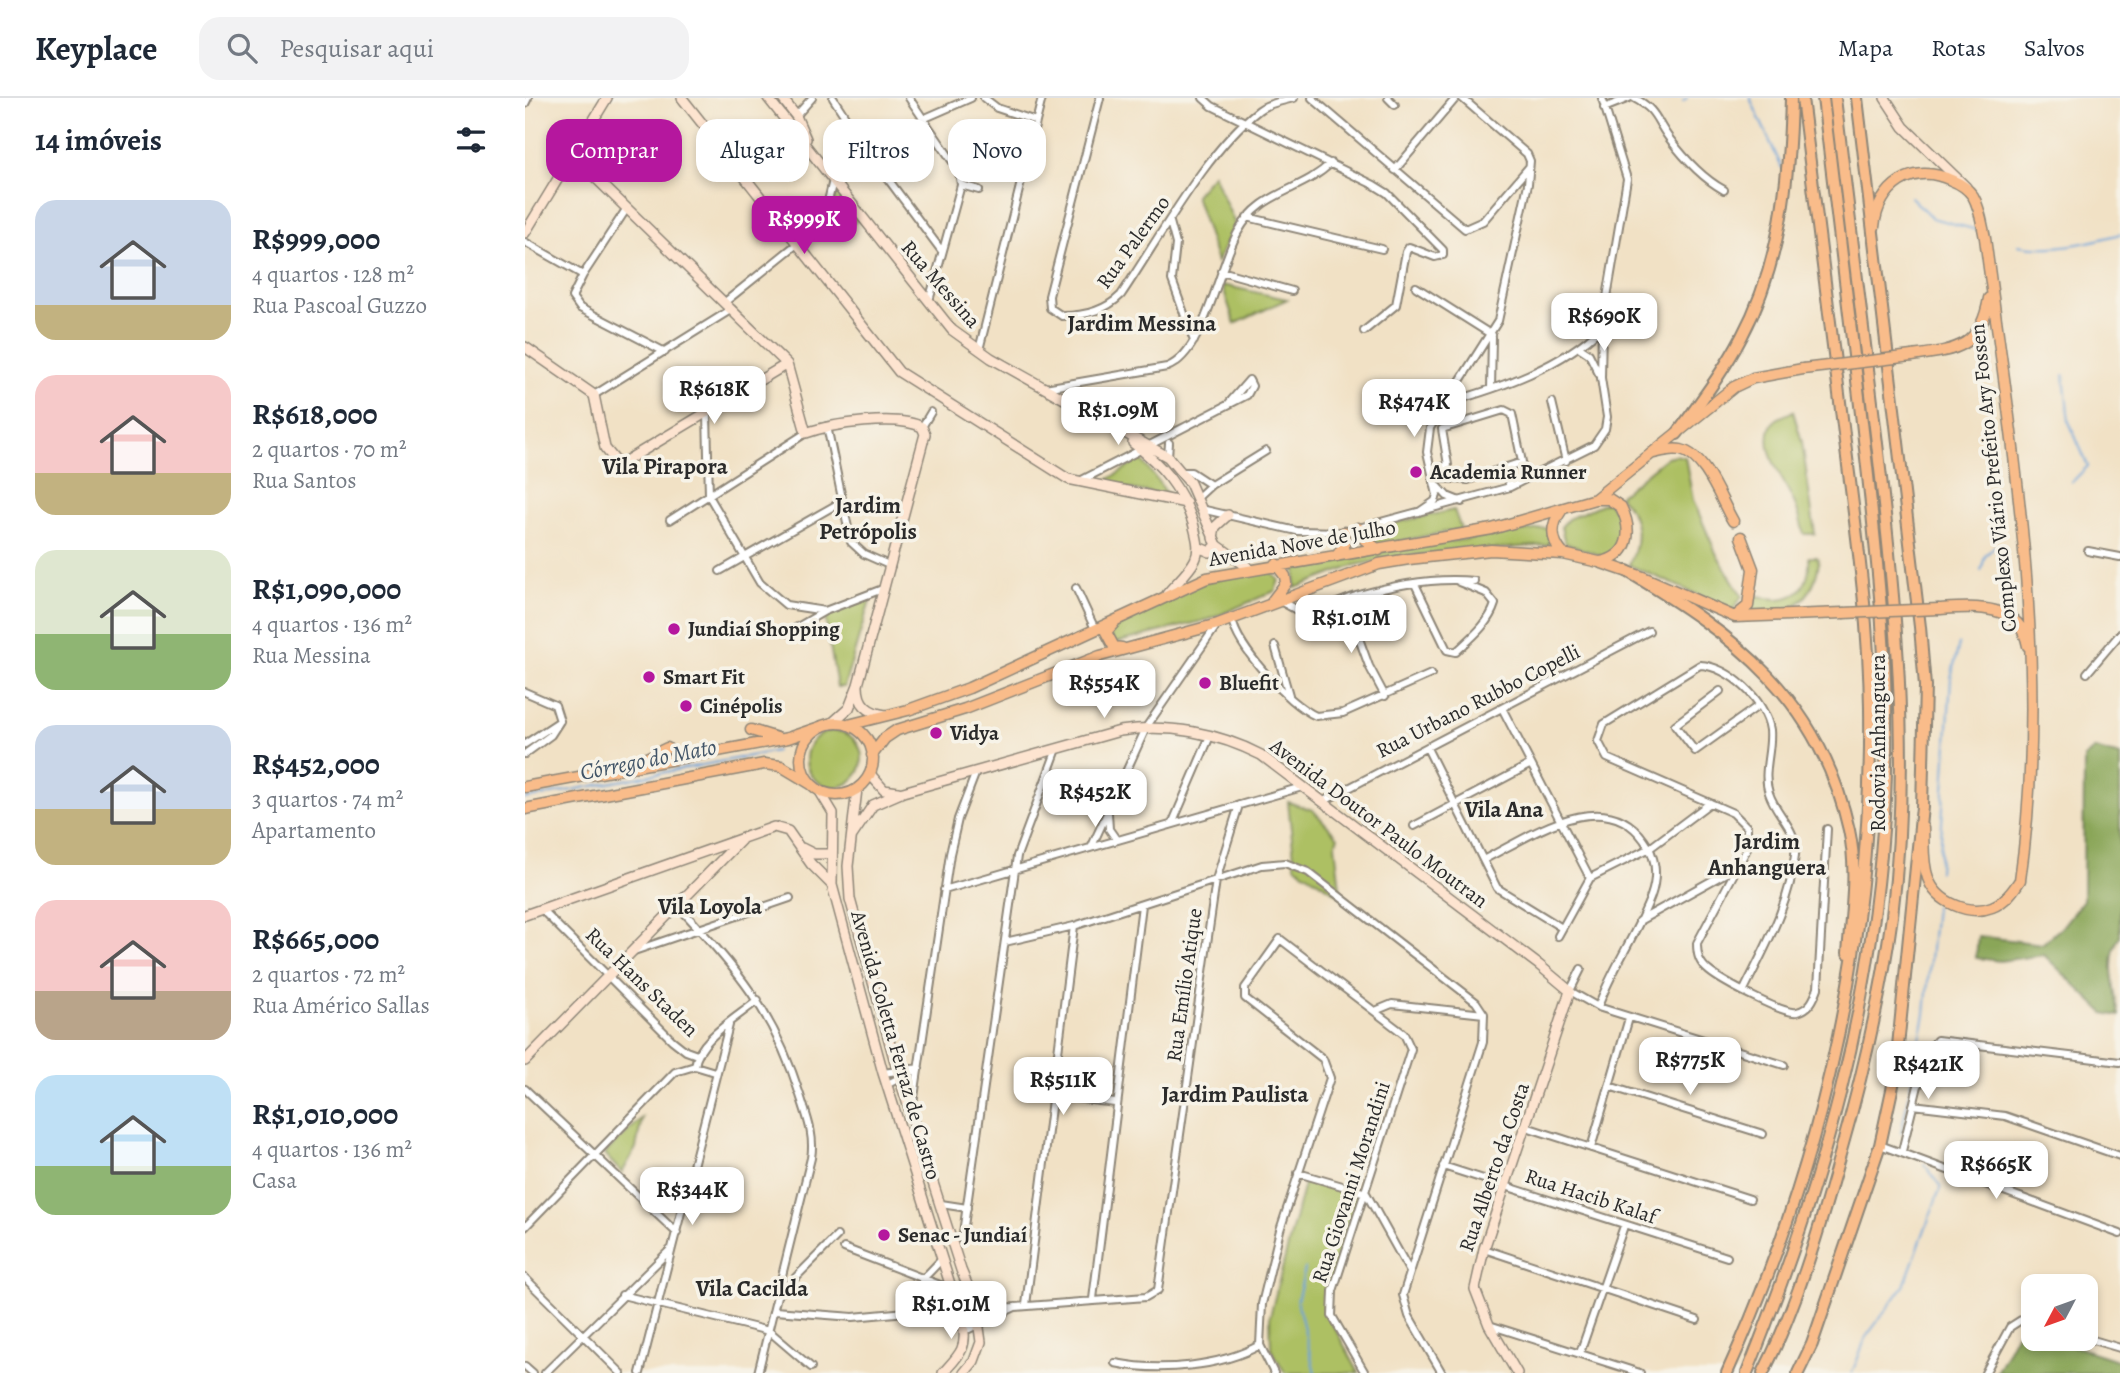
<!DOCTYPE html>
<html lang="pt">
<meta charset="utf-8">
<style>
:root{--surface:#fff;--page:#f2f2f3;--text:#1f2937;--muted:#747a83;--line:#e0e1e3;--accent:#b5179e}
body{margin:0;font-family:Alegreya,serif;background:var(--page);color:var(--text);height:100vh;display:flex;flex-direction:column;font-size:26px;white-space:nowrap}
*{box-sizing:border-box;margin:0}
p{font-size:23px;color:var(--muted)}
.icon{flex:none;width:38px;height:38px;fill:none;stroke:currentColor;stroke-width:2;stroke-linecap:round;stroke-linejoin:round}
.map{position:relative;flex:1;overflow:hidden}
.details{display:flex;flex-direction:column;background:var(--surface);width:525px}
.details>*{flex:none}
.top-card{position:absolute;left:21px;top:21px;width:665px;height:63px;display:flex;gap:14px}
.needle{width:46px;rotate:229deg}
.buttons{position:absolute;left:1496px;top:1176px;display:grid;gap:14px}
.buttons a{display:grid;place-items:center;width:77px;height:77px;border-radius:14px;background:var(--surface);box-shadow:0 4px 10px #0003;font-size:35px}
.price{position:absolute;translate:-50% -60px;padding:0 16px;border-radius:14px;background:#fff;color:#222;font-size:23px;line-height:46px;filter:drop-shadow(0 2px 4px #0008)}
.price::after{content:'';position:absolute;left:50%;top:42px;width:21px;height:16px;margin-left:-10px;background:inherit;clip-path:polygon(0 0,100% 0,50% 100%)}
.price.current{background:var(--accent);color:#fff}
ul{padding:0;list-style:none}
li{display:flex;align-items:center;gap:21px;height:175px;padding:0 35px}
li span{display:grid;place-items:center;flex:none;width:196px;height:140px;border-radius:21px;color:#555}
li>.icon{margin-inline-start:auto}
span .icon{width:84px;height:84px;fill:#fffc;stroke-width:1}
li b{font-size:30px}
h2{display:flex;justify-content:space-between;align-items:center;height:84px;padding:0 35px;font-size:30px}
.pill{padding:0 24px;border-radius:21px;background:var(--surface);box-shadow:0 4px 10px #0003;font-size:24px;line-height:63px}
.pill.current{background:var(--accent);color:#fff}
header{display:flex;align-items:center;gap:42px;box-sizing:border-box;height:98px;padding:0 35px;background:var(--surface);border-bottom:2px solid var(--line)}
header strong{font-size:33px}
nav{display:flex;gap:38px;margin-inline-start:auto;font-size:24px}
.search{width:490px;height:63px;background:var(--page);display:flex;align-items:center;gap:18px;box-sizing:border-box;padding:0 24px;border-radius:21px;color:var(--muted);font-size:26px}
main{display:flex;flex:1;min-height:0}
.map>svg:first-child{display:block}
.green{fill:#adc063;stroke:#6c7647;stroke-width:2}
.forest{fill:#8aa659;stroke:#5a6842;stroke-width:2}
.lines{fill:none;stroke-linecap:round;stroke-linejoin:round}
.stream{stroke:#69a1d7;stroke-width:2}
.street-casing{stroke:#8e8678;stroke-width:10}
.secondary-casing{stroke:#8e8678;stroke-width:12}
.primary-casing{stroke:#8e8678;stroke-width:13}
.highway-casing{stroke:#8e8678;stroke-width:14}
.street{stroke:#fff;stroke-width:6}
.secondary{stroke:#fde4d0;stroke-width:9}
.primary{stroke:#f9bc8a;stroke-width:10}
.highway{stroke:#f9bc8a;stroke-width:10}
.primary-bridge-casing{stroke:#8e8678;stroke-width:13;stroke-linecap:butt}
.primary-bridge{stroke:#f9bc8a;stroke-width:10}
.poi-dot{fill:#b5179e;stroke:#f7f3e8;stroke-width:2.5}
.labels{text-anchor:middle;stroke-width:7;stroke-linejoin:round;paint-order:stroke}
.street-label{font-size:21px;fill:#2b2b2b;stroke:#f7f3e8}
.poi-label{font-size:21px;font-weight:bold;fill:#2b2b2b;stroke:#f7f3e8;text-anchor:start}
.neighbourhood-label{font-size:23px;font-weight:bold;fill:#2b2b2b;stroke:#f7f3e8}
.water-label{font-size:23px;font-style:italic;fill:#415467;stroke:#f7f3e8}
</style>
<header>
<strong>Keyplace</strong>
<div class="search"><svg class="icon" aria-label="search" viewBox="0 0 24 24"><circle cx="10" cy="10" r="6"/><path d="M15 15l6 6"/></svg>Pesquisar aqui</div>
<nav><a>Mapa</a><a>Rotas</a><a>Salvos</a></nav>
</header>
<main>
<section class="details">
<h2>14 imóveis<svg class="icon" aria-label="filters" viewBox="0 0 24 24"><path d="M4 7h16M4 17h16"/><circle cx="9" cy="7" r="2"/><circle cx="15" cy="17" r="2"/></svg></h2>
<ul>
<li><span style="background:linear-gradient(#c9d6e8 75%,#c2b280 0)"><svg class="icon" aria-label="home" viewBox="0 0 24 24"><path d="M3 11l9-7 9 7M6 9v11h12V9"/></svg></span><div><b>R$999,000</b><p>4 quartos · 128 m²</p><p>Rua Pascoal Guzzo</p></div></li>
<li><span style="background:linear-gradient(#f6c9c9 70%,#c2b280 0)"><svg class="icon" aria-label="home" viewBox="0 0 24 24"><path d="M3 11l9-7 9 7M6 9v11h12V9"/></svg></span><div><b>R$618,000</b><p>2 quartos · 70 m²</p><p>Rua Santos</p></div></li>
<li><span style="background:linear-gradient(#dfe7d0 60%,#8fb573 0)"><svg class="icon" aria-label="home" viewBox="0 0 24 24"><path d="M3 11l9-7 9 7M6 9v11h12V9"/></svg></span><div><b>R$1,090,000</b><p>4 quartos · 136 m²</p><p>Rua Messina</p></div></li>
<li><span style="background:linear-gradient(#c9d6e8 60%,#c2b280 0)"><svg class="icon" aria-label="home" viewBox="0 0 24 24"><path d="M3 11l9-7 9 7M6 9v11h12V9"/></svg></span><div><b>R$452,000</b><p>3 quartos · 74 m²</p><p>Apartamento</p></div></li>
<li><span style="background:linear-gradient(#f6c9c9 65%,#b9a48a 0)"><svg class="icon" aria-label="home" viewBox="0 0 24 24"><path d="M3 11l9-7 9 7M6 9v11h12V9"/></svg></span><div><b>R$665,000</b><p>2 quartos · 72 m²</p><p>Rua Américo Sallas</p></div></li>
<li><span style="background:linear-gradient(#bfe0f5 65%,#8fb573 0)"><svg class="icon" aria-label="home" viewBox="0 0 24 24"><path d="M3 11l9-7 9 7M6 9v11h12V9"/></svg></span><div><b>R$1,010,000</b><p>4 quartos · 136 m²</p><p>Casa</p></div></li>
</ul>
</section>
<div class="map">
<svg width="1595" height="1275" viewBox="0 0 1595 1275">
<rect width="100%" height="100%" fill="#f7f3e8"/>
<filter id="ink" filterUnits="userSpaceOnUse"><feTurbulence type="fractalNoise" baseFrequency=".0143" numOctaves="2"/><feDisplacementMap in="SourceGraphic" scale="14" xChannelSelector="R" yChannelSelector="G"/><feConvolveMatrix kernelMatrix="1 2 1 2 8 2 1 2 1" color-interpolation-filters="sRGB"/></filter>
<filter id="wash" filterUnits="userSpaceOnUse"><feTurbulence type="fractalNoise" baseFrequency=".00686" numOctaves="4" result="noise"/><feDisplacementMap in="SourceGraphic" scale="28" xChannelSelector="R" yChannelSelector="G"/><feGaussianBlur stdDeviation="1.57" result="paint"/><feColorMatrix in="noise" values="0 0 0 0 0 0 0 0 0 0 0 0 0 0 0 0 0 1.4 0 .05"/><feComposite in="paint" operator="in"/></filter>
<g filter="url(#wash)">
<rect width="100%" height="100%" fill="#f1e1c5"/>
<!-- green -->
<path class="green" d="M688,76L710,126L692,164L670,97Z
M312,92L335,120L321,132L306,115Z
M697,187L762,201L710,226Z
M1268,313L1277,344L1290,436H1279C1276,426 1274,414 1269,404C1260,383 1235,353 1246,328C1250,319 1261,318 1268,313Z
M1150,357L1160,359L1168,402L1191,455L1217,498L1208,512L1104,467C1116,442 1115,418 1094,398L1142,359Z
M616,361L644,398L583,387L584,381Z
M1081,404C1099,416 1099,429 1097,449L1083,460L1040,445L1036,429L1043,421Z
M929,412L936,431L855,447L841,436L842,431Z
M1024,430V447L875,458L831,467L770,490L771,471L877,450Z
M1284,459H1292L1294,464C1288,507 1264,516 1226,516L1231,497C1264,508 1286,495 1284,459Z
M746,474L754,482L750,493L685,521L590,545L583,533L648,500L656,490L718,475Z
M338,501L345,502L319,589H312L300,518Z
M281 661a28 28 0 1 1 56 0a28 28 0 1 1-56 0Z
M763,704L788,712L813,739L810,747L816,798L770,768Z
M117,1020L111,1050L97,1075L79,1056Z
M780,1082L832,1098L803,1188L799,1210L834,1275H760L746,1250L745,1218Z"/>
<!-- forest -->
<path class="forest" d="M1570,651L1595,658V838C1580,860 1590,894 1594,918L1579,915L1519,857L1475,863L1451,860L1453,838L1517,846L1536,830L1558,802L1559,660Z
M1494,1230L1508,1235V1241H1527L1595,1263V1275H1471Z"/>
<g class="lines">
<!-- stream -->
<path class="stream" d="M1225,0L1257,70
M1158,3L1162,0
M1386,99L1407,120L1452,132
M1493,147C1525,154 1564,145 1595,136
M1539,277L1544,324L1563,368L1547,384
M1456,473L1460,458L1470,448
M0,701L251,653
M1414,773L1426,580L1434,546
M1376,1035L1400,916L1410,808
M780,1171L772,1203L790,1275
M1327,1275L1341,1239L1379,1188L1416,1088L1399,1066"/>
</g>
</g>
<g filter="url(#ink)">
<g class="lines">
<defs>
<path id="street" d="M308,0L345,57L416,152
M384,0L434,73L436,87L454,92
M459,0L472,10L511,23
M575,0L524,198L525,210L537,218C559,218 580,213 596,197C634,141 681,53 734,12C743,5 758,3 769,0
M678,0L687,8L849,87L862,95L918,152V157L910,159L884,149L881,154L871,207L839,233
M787,0L940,131L958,123L1004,69
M863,0L870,7
M1109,0C1132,12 1130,21 1144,40C1159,60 1177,80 1199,92
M0,6L3,0
M1079,10L1104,0
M271,18L287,0
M870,72L931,0
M102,110L58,177L47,199L55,210L140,254
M722,119L857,151
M645,124L651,146L647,182L669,243
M0,144L58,177
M696,173L767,193
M891,189L967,237
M404,203L436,87
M200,204L298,125L308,82L398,21L446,0
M1055,250L1064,256L1074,276
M454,252L517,0
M520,290L642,269C680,255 693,169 713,134C736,92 775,95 806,65
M966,291L967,239
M69,297L207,211
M1027,304L1041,363
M921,305C975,290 1038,268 1077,229
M182,315L184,398L235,485L261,507L300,513
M302,328L326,444L339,456L366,468
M397,329L406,314
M643,359L644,345
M979,371L985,389
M907,372L923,367L917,331L979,312L987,316L997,364L943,382L910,380
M656,374H666L686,387
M555,383L722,297L727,288L724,282L704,305
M912,387L922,398L937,404
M672,400L686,387L741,353
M676,411L772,433L819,434L985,389L1069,347L1080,331L1082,319L1076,280L1077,229L1102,81L1077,0
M894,414L910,403L912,397L902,354L905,330L973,223L1003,86L1005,63L1002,56L937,0
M145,422L281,335
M1563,453L1595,459
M195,473L316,404
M890,486L922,552L931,554C946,540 964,526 970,506L961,495L934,484
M551,490L570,531
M782,493L779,505L790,511
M820,502L844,568L860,598
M757,504L779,516C797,512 813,504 831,498C868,487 911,479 949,483
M707,521C712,550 764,606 791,618L818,615L906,576
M262,535L300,513L360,490
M750,548L764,597
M1562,575L1595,536
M1195,593L1150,627L1170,653L1233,608
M0,594L30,607L35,623
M978,612L1065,780
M0,646L35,623
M902,650L972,790L1037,830
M0,656L26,637L35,623
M797,704L1124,533
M583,715L584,731L591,741
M648,724L685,638
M889,728L1006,666
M567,748L622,628L692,527
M960,761C1004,739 1079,685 1119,742C1131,758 1133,778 1126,798C1112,836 1087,870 1073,909
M1065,780L1125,750L1185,705
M419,792L777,689
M154,809C212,871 249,914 275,997C282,1019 290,1038 286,1060L233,1275
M16,811L147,942L161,953L172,957
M1114,823L1208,771
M1033,838L1065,780
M480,844L549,828L737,767L760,765L783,774L951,904L959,916L958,944L878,1197L884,1218L917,1275
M109,853L265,800
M1056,871L1045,893L1073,909L1259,967
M1219,892C1240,849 1265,806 1270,757C1273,730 1252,719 1244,695C1237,675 1247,653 1245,632C1241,603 1204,568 1175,567L1079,626L1073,643L1082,660L1208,715L1222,729V751L1172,845C1172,857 1174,865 1184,873C1196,883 1259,917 1272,914C1285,911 1289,901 1293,890L1302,731
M850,913L867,906L959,916
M170,968C173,941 213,919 233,902
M170,968L190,974
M358,975L394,970
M361,987L394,970
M1084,988L1238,1036
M0,991L152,1135
M527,997L590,1005
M1388,1007L1480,1018L1595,1058
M387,1013L425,756L433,721L451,674
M1001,1029L1225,1101
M1355,1047L1595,1136
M1066,1050L1104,920
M1377,1053L1401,955L1412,942L1595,964
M918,1068L1202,1159
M773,1075L841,1095L885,1174
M416,1106L442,1110
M0,1129L150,974L170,968
M437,1142L492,758L532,651
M319,1150L428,1192
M959,1151L1172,1222
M0,1180L96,1275
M397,1182L417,1161
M254,1196L312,1138
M97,1197L244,1233L286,1269
M568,1201L617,807
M501,1207L549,828
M250,1213L328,1219L413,1211L490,1209L621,1199L633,1192L691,782L714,707
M439,1227L444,1231L490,1209
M964,1227L1115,1275
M1561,1240L1595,1250
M1055,1255L1099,1128
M590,1265C635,1274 695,1269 735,1247
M0,1268L8,1275
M20,1275L147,1150
M115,1275L204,927
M749,1275L735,1247L737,1206L755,1132L805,980L798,961L720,900V890L755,841L879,936L886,951L808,1193L807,1218L840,1275
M1460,1275L1485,1229L1496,1222L1508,1225"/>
<path id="secondary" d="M157,0L374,274L543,381L661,405
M243,0L427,232L466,260L643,359L665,385L692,447L724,470
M257,0L271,18L281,41
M1360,0L1379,29L1441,89
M46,56L262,266L281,335C306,326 373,316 397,329L400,336L333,587L324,610L306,626
M0,135L82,0
M0,249L69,297L80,350L94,367L262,266
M608,345C638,368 656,389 668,425C671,437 676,450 670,462C664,474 651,485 642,496
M688,440L690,429L703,417
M673,449L685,454L692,447
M333,588C333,607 344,615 361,617
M345,676L359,692L373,694
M332,691L323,768L325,801L375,982L436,1172L451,1208L456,1244L449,1263L439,1275
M294,692L308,715L307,787L358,975L438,1227C443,1251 433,1258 418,1275
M327,738L348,707L378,694L595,633C643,625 693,635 736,657L1014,867L1045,893L959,1151L950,1191L964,1227L992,1275
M277,750L289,756H307
M0,817L249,729L263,733L286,766L307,787
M0,963L216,742"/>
<path id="primary" d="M1349,129C1353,88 1388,64 1426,82C1434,85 1443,91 1448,98C1455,110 1457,126 1460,140C1488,353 1526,567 1495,782C1488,793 1480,804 1467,809C1444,818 1411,804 1403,780C1397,764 1399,746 1398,730
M1387,258C1431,252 1456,250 1464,200
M1129,355C1137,353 1147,350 1156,352C1181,358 1196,403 1208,423
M1070,401H1084L1096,409C1108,433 1105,459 1075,464
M1036,413C1025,428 1026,442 1038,456
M833,430L840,442L854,452
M812,458L819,447V434
M748,502L761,485L760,478L751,466
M1414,511C1447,509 1495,504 1503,548
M1211,518L1223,508L1228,471L1216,439
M589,525L581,534L589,549L597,550
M276 661a36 36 0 1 1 72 0a36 36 0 1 1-72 0Z
M323,627L383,612L444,590L682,480L967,431L1070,401L1209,289L1228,280L1278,271
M226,632L252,640
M347,657L360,640L372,632L440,611L575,558L693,526L854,466L884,461L966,452L1038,456L1074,464L1118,479L1210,519L1318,515
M111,665L142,650
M0,689L263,640L298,628
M0,711L239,666L256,668L286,686"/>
<path id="highway" d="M1152,336C1175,304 1199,273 1217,238C1256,165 1264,81 1266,0
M1102,473C1211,538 1295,601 1324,732C1333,772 1326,815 1323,855
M1202,1275C1298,1063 1348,843 1345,610C1344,521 1331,432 1320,344C1306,229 1291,115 1277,0
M1222,1275C1298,1086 1349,906 1360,701C1366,575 1351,448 1337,324C1324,216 1311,108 1298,0
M1238,1275C1272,1208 1294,1132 1314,1060C1337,980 1356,901 1367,818C1387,658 1370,496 1351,337C1337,225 1324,112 1310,0
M1273,1275L1287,1246L1355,1047L1370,978L1397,709L1400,588L1395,529L1332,0"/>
</defs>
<!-- street casing -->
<use href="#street" class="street-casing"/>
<!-- secondary casing -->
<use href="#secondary" class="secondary-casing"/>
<!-- primary casing -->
<use href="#primary" class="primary-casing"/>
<!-- highway casing -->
<use href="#highway" class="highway-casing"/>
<!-- street -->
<use href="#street" class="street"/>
<!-- secondary -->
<use href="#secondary" class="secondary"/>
<!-- primary -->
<use href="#primary" class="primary"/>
<!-- highway -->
<use href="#highway" class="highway"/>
<defs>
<path id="primary-bridge" d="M1278,271L1387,258
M1318,515L1414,511"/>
</defs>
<!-- primary-bridge casing -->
<use href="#primary-bridge" class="primary-bridge-casing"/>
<!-- primary-bridge -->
<use href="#primary-bridge" class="primary-bridge"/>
</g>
</g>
<!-- markers -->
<g class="poi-dot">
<circle cx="891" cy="374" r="7"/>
<circle cx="149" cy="531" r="7"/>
<circle cx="124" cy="579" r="7"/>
<circle cx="680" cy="585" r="7"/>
<circle cx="161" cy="608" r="7"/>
<circle cx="411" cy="635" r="7"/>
<circle cx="359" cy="1137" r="7"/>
</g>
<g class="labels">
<!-- street labels -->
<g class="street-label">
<text transform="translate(608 144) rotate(-54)" y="7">Rua Palermo</text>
<text transform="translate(416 186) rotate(49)" y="7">Rua Messina</text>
<text transform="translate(1468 380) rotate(-96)" y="7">Complexo Viário Prefeito Ary Fossen</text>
<text transform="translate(777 445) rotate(-10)" y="7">Avenida Nove de Julho</text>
<text transform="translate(953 603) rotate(-27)" y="7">Rua Urbano Rubbo Copelli</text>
<text transform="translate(1353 645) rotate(-90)" y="7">Rodovia Anhanguera</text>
<text transform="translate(854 725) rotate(37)" y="7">Avenida Doutor Paulo Moutran</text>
<text transform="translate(117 884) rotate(44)" y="7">Rua Hans Staden</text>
<text transform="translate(659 887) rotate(-82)" y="7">Rua Emílio Atique</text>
<text transform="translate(371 947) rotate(74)" y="7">Avenida Coletta Ferraz de Castro</text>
<text transform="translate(969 1069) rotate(-71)" y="7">Rua Alberto da Costa</text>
<text transform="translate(826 1084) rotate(-72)" y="7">Rua Giovanni Morandini</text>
<text transform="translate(1066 1098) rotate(18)" y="7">Rua Hacib Kalaf</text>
</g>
<!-- poi labels -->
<g class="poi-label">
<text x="905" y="381">Academia Runner</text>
<text x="163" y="538">Jundiaí Shopping</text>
<text x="138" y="586">Smart Fit</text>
<text x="694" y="592">Bluefit</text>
<text x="175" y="615">Cinépolis</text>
<text x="425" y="642">Vidya</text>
<text x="373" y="1144">Senac - Jundiaí</text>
</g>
<!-- neighbourhood labels -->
<g class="neighbourhood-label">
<text x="617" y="233">Jardim Messina</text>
<text x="140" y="376">Vila Pirapora</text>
<text x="343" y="415">Jardim<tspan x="343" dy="26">Petrópolis</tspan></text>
<text x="979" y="719">Vila Ana</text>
<text x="1242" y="751">Jardim<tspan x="1242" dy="26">Anhanguera</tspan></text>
<text x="185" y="816">Vila Loyola</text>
<text x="710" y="1004">Jardim Paulista</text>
<text x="227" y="1198">Vila Cacilda</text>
</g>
<!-- water labels -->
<g class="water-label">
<text transform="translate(123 661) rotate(-11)" y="8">Córrego do Mato</text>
</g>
</g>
</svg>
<div class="buttons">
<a><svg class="needle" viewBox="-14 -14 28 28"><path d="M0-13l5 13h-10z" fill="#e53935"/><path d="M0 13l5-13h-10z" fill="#747a83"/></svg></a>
</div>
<b class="price current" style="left:279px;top:158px">R$999K</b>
<b class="price" style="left:1079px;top:255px">R$690K</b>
<b class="price" style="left:189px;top:328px">R$618K</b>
<b class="price" style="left:889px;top:341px">R$474K</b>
<b class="price" style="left:593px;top:349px">R$1.09M</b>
<b class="price" style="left:826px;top:557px">R$1.01M</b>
<b class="price" style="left:579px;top:622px">R$554K</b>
<b class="price" style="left:570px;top:731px">R$452K</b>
<b class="price" style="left:1165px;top:999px">R$775K</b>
<b class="price" style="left:1403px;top:1003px">R$421K</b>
<b class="price" style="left:538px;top:1019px">R$511K</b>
<b class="price" style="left:1471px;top:1103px">R$665K</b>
<b class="price" style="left:167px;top:1129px">R$344K</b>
<b class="price" style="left:426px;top:1243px">R$1.01M</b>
<div class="top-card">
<a class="pill current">Comprar</a>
<a class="pill">Alugar</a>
<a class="pill">Filtros</a>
<a class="pill">Novo</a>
</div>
</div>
</main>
